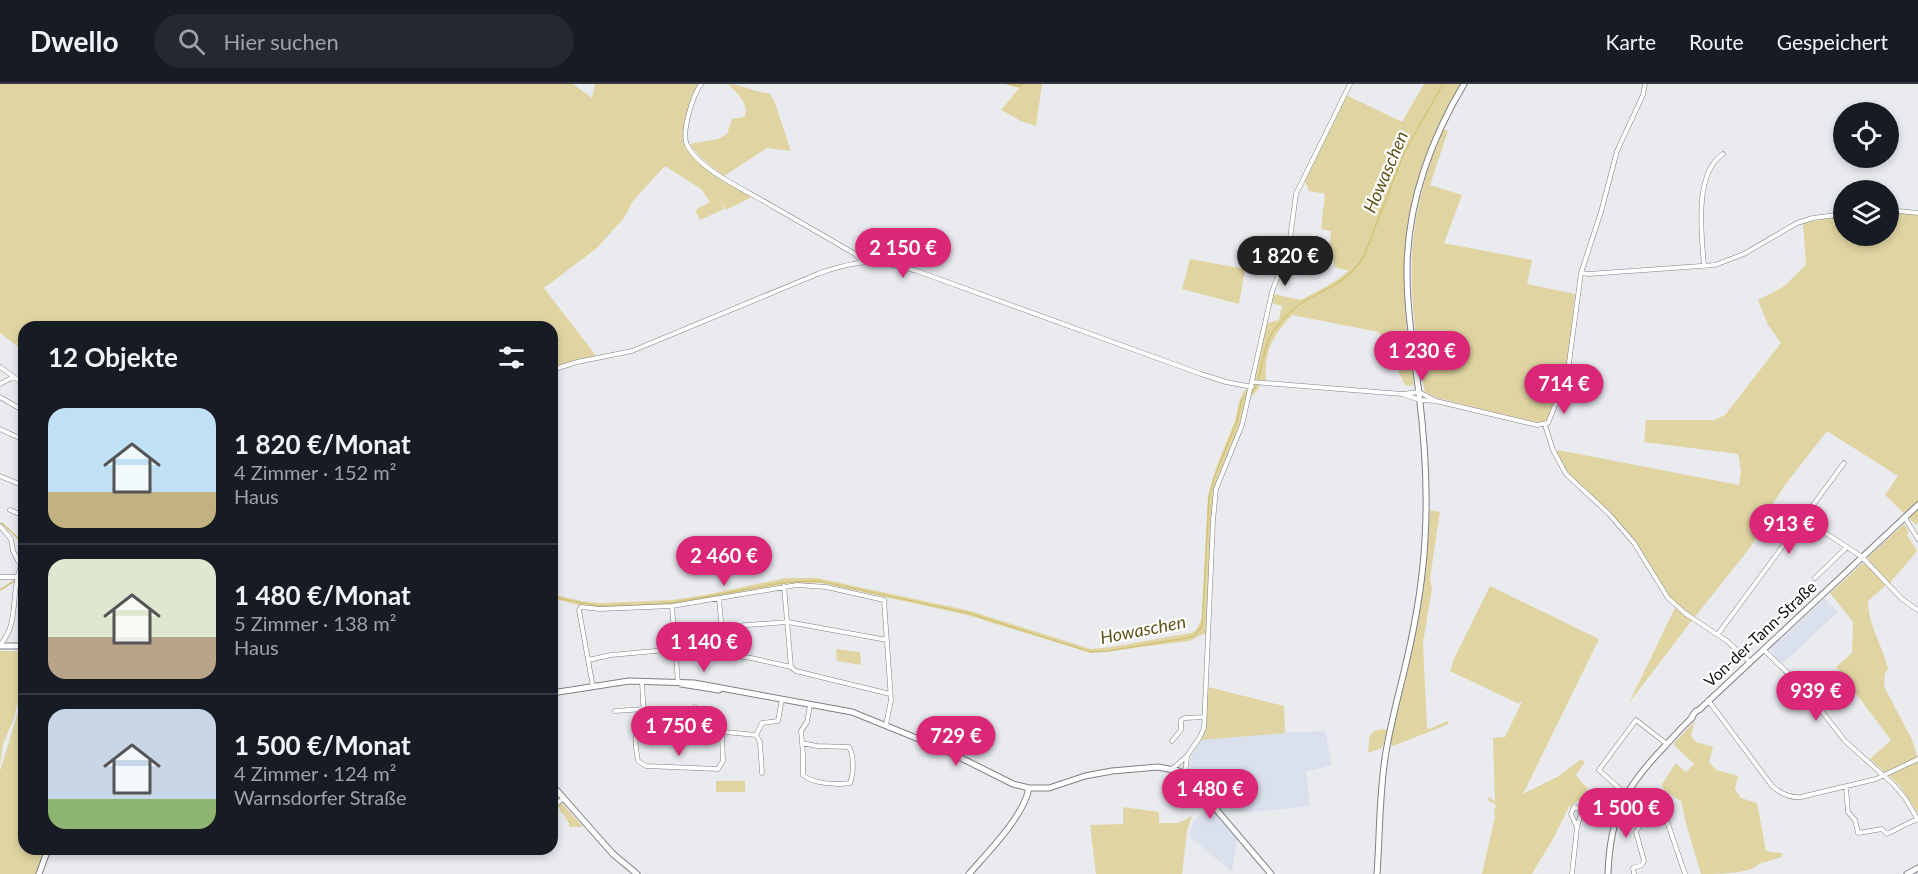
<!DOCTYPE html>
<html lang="de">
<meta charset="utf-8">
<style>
:root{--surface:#171b24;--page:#242831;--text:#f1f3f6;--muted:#9ea1a6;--line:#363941;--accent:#db2777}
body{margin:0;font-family:Lato,sans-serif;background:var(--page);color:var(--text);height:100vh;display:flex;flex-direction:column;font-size:22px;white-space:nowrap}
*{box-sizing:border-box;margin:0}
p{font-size:20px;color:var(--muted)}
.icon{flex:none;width:33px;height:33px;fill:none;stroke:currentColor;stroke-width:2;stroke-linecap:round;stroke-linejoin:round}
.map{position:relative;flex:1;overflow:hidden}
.drawer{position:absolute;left:18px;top:237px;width:540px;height:534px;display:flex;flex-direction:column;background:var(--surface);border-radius:18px;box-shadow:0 3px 9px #0003}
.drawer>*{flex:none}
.controls{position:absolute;left:1833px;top:18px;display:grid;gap:12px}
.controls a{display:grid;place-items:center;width:66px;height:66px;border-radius:50%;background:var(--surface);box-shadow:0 3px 9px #0003;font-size:30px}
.price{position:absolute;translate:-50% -51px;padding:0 14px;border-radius:21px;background:var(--accent);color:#fff;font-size:20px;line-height:39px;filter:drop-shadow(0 2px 3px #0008)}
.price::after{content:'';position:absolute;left:50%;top:36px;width:18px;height:14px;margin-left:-9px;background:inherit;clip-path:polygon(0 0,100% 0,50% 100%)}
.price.active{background:#222;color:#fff}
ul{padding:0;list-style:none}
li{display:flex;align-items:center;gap:18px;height:150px;padding:0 30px}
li+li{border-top:2px solid var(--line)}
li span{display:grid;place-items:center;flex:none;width:168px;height:120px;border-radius:18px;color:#555}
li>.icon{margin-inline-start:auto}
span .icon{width:72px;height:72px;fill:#fffc;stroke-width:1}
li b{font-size:26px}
h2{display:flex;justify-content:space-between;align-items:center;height:72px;padding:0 30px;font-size:26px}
header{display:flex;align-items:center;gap:36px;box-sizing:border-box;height:84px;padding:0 30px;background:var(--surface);border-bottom:2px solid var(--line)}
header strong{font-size:28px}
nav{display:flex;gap:33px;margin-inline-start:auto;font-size:21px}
.search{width:420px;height:54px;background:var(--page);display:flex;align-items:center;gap:15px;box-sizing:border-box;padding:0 21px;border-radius:33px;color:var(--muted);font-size:22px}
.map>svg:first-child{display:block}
.built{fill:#dbe1ec}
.green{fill:#e0d5a2}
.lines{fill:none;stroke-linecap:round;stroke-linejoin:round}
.stream{stroke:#d3c378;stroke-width:1.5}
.street-casing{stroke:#7e8084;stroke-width:5}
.secondary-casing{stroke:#7e8084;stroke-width:7}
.street{stroke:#fff;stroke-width:4}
.secondary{stroke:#fff;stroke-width:5}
.labels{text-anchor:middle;stroke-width:4.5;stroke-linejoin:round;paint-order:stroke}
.street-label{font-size:16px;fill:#101113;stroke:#fff}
.water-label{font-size:18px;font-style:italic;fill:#5f541b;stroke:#fff}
</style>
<header>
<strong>Dwello</strong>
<div class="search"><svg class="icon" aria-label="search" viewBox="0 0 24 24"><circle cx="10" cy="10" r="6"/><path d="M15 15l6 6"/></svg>Hier suchen</div>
<nav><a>Karte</a><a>Route</a><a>Gespeichert</a></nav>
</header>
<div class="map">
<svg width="1918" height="790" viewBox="0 0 1918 790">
<rect width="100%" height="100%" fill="#e9ebef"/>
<!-- built -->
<path class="built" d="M1825,514L1838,528L1782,580L1771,567V564Z
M1325,647L1332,681L1306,688L1310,722L1252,728H1224L1190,689L1191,673L1201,656L1252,650Z
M1211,723L1237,755L1232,788L1189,752L1193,737Z"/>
<!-- green -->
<path class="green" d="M0,0H573L592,14L595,0H699L692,11L683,58L687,67L710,87L752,113L726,126L719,114L724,125L700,136L695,126L710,118L701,105L665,82L633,117L624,134L597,164L544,204L597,273L576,277L552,284V243H24V267L0,249Z
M728,0C742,0 755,9 769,9L774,16L791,67L767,64L724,92L701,74L689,60L718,55L727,50L732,35L744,33C751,21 736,8 728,0Z
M1004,0H1042L1036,42L1021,37L1001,26L1019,4Z
M1424,0H1462C1420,69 1399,138 1405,220C1406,237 1407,254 1410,270C1411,281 1415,292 1413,302L1405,301L1379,248L1292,231C1272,253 1264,267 1266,297H1260L1261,301L1251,314L1267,239L1279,236L1282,222L1271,219L1273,210L1301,216L1329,201L1349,187L1335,183L1330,159L1331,147L1321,145L1325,110L1309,107L1304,94L1346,11L1402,38Z
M1443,45L1448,47L1430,101L1462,111L1444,159L1532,176L1527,200L1575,210L1568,278L1548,337L1537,339L1437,314L1425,308L1424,304C1407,204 1403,141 1443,45Z
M1889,127L1918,130V439L1916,441L1885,411L1898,392L1827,347L1785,401L1757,445L1756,454L1749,465L1694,534L1669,514L1636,458L1601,420L1569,392L1556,368L1558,366L1739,401L1741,387L1738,370L1644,358L1646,336H1714L1725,331L1781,259L1768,241L1758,216L1783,203L1806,181L1803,139L1843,132L1844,152H1888Z
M1190,175L1245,185L1239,220L1182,205Z
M1245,305L1248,307L1241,341L1213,414L1206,550H1203L1190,557L1091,569L967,531L822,499L784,500L672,521L599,523L578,521L552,514V510L581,517L600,519L672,516L705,511L786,494H817L971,527L1091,565L1111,563L1191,549L1196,546L1202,535L1208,412L1217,381L1235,337L1239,318Z
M1430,426L1440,428L1430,494L1432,504L1423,559L1427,644L1429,645L1447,637L1449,640L1393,662L1390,659L1417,543L1428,457Z
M1904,440L1909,447L1907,451L1917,467L1889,500L1871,482L1868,473Z
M1863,479H1866L1886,501L1868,517C1868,541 1883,562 1888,585L1885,590L1884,602L1912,656L1918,675V729L1899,701L1870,675L1891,656L1836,583L1852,569L1853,538L1830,509Z
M1490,502L1599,555L1523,710L1559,692L1581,675L1585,678L1576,691L1587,704V711L1569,723L1554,753L1532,790H1482L1495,733L1494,726L1496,722L1495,720L1489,717L1488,712L1495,718L1493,654L1505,653L1522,618L1520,617L1519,620L1450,587L1454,575Z
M1675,524L1692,536L1629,619Z
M836,565L860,568L861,581L837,577Z
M0,567H21V570L18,617L14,634L3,660L0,681Z
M24,574V765H46L37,790H0V687L20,621Z
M1208,603L1284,622L1285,649L1201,656L1205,644Z
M1695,637L1691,652L1696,658L1713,663L1709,678L1716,686L1738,692L1735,705L1741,714L1757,719L1766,767L1782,769V773L1759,780C1750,790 1718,790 1701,790L1685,736L1681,717L1664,706L1662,700L1676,679L1686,688L1694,680L1673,660Z
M1382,645L1388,646L1382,664L1367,669C1372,659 1363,648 1382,645Z
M716,697H745V708H716Z
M552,708L583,743H570C567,730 552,722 552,708Z
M1123,723L1159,728V739H1178L1192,732L1187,747L1182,790H1096L1090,741L1123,740Z"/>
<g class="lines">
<!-- stream -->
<path class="stream" d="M1009,0L1020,2L1023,0
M1258,296C1262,282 1264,263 1271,251C1278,240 1290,227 1300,220C1327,203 1345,201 1364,172L1404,69L1443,0
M1251,309L1257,301
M2,439L24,460
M0,506L14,497
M552,513L598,522L635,521L671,519L787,498L818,497L968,529L1091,568L1109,567L1186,554L1194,552L1202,542L1209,413L1214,394L1237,337L1242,315L1247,311"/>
<defs>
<path id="street" d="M701,0C693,11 681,48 687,61C700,87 748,107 772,122C800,138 828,154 855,170L862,177
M1888,126L1918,129
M1704,183C1702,152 1693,90 1723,70
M1581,189L1589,190L1715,181L1744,170L1797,139L1813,134L1844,130
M0,283L24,300
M552,286L577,278L632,267L820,189C861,175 875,175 917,187L1201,290L1226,298L1252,303
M1253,298L1402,310L1419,308L1436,317L1537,341L1548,339L1560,309L1569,279L1581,189L1601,128L1617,67L1643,11L1645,0
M0,300L13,293
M1402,310L1420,316L1436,317
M0,313L24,327
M1545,341L1553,366L1566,390L1609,430L1634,459L1668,514L1686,530L1727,557L1750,578
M0,345L24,356
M0,392L24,402
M10,426L24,432
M1803,434L1862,473L1902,515L1918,526
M1905,434L1918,455
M0,442L11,455L13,467L21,482C10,507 20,540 0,561
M0,493H17
M1815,494L1847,463
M784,502L791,583
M719,515L724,570
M672,522L678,599
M721,543L788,538L887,556
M1718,550L1844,379
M1764,566L1805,606L1845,657L1894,701L1905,714L1918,736
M588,576L611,571L677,565L751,574L791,583L796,587L890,610
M642,598L644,634L650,641L695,645L722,651L725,648L756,651
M593,603L579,526L581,523L600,525L672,522L797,501L826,503L884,516L891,616L886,641
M1708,616L1772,702C1781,710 1790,714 1801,713L1876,695L1918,675
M695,623L697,628L695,645
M615,627L644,625
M645,637C631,644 636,663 638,677L646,682L718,685L723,677L722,651
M756,651L762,639L778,637L782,615
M756,651L760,658L762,689
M1172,657L1181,646V636L1185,634L1205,633
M802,659L817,662L849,663C854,671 854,689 850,699C837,701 813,700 803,691V670L801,647L807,638L810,621
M1667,660L1636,636L1599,686L1621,706L1652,723L1666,734L1685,790
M1172,685L1187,672L1200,653L1204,644L1213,437L1216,405L1242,341L1272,208L1289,162L1296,110L1350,0
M1185,690L1187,673
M1846,703L1848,728L1855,736L1858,749L1882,745L1887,750L1917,735
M552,723L564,714
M1572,790L1577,743L1581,730L1580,725L1574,723L1571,730L1577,743
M1634,790L1633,784L1642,781L1644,777L1636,748L1652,723"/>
<path id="secondary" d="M0,562H24
M681,600L719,606
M552,609L629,597L694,599L852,628L941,664L1013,700L1029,704H1049L1085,692L1112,687L1158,683L1179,687L1193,698L1271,790
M1691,634L1696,627L1699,626L1918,421
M552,701L613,770L637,790
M39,790L48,765
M969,790C988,768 1024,732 1029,704
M1377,790C1380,749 1379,709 1386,668C1391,637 1400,606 1407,575C1416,536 1423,495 1425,455C1428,406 1425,358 1419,310C1414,269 1407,229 1407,188C1407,121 1430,57 1464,0
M1608,790C1610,730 1625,703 1666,661C1674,652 1683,642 1692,634
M1907,790L1918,784"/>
</defs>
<!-- street casing -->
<use href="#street" class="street-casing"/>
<!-- secondary casing -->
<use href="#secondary" class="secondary-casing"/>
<!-- street -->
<use href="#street" class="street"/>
<!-- secondary -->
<use href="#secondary" class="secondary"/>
</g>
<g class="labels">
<!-- street labels -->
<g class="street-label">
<text transform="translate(1760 550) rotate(-43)" y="6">Von-der-Tann-Straße</text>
</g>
<!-- water labels -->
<g class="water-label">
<text transform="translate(1386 88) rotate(-67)" y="6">Howaschen</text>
<text transform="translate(1143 546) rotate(-11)" y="6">Howaschen</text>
</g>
</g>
</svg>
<div class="controls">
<a><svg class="icon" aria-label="locate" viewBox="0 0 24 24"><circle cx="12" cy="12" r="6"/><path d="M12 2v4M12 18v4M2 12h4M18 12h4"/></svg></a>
<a><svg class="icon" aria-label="layers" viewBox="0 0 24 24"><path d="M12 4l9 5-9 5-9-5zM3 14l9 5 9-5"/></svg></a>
</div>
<b class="price" style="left:903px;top:195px">2 150 €</b>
<b class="price active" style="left:1285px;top:203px">1 820 €</b>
<b class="price" style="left:1422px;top:298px">1 230 €</b>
<b class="price" style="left:1564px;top:331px">714 €</b>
<b class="price" style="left:1789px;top:471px">913 €</b>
<b class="price" style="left:724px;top:503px">2 460 €</b>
<b class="price" style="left:704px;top:589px">1 140 €</b>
<b class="price" style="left:1816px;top:638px">939 €</b>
<b class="price" style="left:679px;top:673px">1 750 €</b>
<b class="price" style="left:956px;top:683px">729 €</b>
<b class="price" style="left:1210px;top:736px">1 480 €</b>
<b class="price" style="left:1626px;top:755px">1 500 €</b>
<section class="drawer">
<h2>12 Objekte<svg class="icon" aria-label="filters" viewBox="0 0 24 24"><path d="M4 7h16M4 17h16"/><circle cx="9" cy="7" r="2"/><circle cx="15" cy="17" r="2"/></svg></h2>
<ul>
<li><span style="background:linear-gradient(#bfe0f5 70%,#c2b280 0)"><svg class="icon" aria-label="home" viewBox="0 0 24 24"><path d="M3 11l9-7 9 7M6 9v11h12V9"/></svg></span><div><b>1 820 €/Monat</b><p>4 Zimmer · 152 m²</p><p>Haus</p></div></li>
<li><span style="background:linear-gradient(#dfe7d0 65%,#b9a48a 0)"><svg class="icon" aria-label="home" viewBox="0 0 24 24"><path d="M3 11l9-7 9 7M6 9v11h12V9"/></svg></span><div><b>1 480 €/Monat</b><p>5 Zimmer · 138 m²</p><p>Haus</p></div></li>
<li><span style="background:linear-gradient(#c9d6e8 75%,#8fb573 0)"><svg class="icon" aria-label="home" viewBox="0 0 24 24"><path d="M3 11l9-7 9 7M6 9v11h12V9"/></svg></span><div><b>1 500 €/Monat</b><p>4 Zimmer · 124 m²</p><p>Warnsdorfer Straße</p></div></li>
</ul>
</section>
</div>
